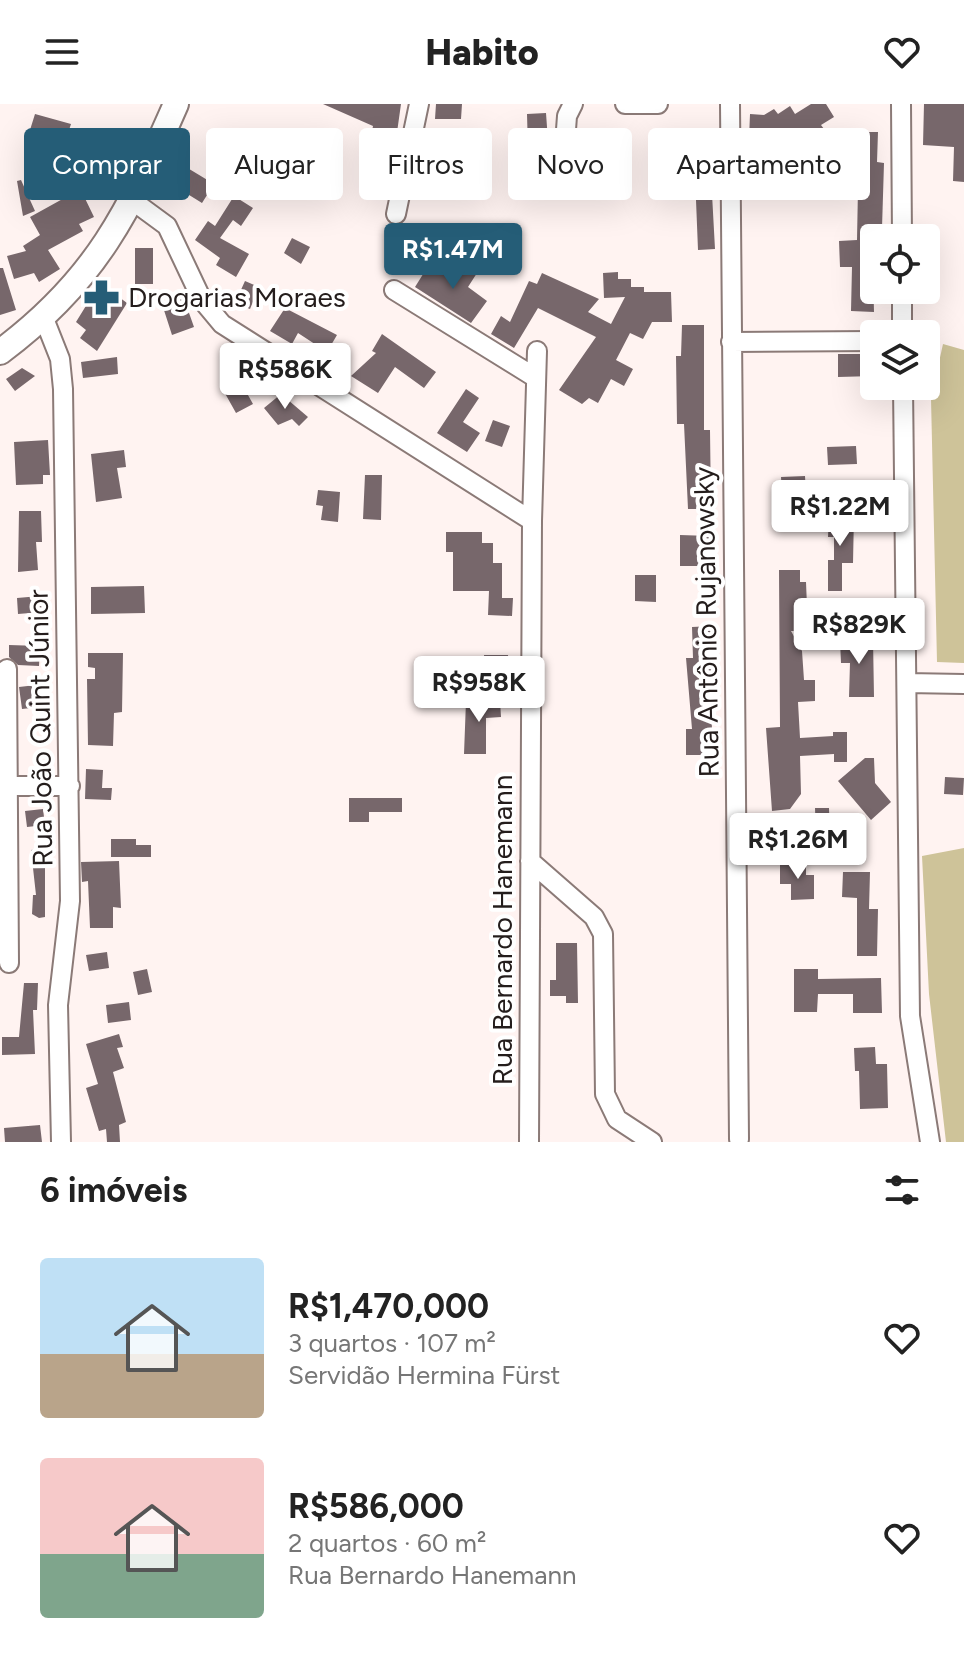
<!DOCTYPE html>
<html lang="pt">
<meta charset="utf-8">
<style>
:root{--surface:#fff;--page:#f2f2f2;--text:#222;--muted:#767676;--accent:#255d77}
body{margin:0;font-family:Figtree,sans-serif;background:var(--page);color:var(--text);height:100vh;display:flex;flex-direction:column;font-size:30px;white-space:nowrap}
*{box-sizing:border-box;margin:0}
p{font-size:26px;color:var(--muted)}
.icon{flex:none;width:44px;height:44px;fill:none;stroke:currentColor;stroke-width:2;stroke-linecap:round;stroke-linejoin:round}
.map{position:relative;height:1038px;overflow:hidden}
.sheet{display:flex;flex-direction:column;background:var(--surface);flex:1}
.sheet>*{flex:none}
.banner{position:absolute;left:24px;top:24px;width:916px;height:72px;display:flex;gap:16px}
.fabs{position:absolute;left:860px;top:120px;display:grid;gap:16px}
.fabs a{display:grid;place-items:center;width:80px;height:80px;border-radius:8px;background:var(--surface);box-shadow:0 8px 32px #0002;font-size:40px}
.price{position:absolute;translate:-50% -68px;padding:0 18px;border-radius:8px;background:#fff;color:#222;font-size:26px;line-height:52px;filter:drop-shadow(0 2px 4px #0008)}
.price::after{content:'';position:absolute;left:50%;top:48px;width:24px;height:18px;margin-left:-12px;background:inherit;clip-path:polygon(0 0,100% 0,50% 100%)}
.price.on{background:var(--accent);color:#fff}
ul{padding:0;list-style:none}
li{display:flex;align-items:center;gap:24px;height:200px;padding:0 40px}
li span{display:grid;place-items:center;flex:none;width:224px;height:160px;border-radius:8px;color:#555}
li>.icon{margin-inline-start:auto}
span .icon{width:96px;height:96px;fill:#fffc;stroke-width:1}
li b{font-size:34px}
h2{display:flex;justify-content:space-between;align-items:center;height:96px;padding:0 40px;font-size:34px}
.chip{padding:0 28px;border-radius:8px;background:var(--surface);box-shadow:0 8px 32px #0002;font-size:28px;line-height:72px}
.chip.on{background:var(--accent);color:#fff}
header{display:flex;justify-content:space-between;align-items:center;height:104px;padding:0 40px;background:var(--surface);font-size:36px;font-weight:800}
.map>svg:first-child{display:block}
.green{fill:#cec399}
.building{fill:#77676b}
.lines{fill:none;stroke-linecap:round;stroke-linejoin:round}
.minor-casing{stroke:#8b7a77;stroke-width:22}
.secondary-casing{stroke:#8b7a77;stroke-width:28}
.minor{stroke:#fff;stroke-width:18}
.secondary{stroke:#fff;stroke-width:24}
.labels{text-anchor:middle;stroke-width:8;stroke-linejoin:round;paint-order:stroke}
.poi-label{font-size:28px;fill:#241d1c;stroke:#fff;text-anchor:start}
.street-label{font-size:28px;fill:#241d1c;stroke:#fff}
</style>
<header><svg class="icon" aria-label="menu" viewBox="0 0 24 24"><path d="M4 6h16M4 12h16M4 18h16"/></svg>Habito<svg class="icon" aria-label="heart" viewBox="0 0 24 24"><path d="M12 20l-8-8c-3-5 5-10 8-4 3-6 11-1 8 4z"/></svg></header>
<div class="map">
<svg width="964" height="1038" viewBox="0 0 964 1038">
<rect width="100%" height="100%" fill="#fff3f1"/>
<!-- green -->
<path class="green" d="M943,240L964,246V559L937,558L931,294Z
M964,744V1038H946L929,890L922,752Z"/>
<!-- building -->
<path class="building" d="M323,0H401L390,78L364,70L376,33L371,32L373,22Z
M436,0H462L461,15H435Z
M811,0H826L834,13L821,21L824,25L804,37L803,74L776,73L777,36L749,35L750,10L764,11L774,5L778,10L790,2L795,10Z
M924,0H964V78L953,77L954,43L923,41Z
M546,9L548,37H541L542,45L528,46L527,10Z
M35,10L71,20L65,38L30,26Z
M851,28H878L877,58L884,59L882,124H872L874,208L851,207L852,163H840L839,137L857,136L858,84H852Z
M221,29L242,43L230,62L209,48Z
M682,35H709L715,145L698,146L696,96H683V87H676V70H682Z
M176,57L214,80L202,99L165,76Z
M21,76L35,107L23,112L17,77Z
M78,80L94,113L79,120L83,127L48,146L60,165L39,178L34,169L14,175L7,152L26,147L23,142L40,131L30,113L68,92L65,86Z
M234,92L253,104L241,122L233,116L220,134L249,150L236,173L216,161L220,154L195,136L208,117L215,122Z
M292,134L310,143L301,160L284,149Z
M135,144H153V180H135Z
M430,159L451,172L456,162L477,169L468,183L487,197L471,219L415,183Z
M0,164H3L16,206L0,211Z
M618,168V175H631V183H644V188H671L672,218H652L643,235L630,229L616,256L633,265L624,282L611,275L598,299L589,294L582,300L559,286L596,233L538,204L514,244L491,230L501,212L510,218L529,177L537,180L542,169L599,195L588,208L611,220L625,193L604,194L603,169Z
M245,177L259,183L250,205L235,199Z
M100,179L127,199L97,247L80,234L86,226L76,218Z
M183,192L194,223L172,231L162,200Z
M285,204L337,231L327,248L298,229L292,240L270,227Z
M682,221H704V326H710L711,405H688L684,320H677L676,252H681Z
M382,230L436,268L424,284L395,263L378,289L351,272L376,249L372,247Z
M838,250H874V272L838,273Z
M117,253L118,270L83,274L81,258Z
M22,264L35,272L15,287L6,275Z
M239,275L253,300L236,309L222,284Z
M466,285L479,294L463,318L480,329L467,348L437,329Z
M281,290L308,313L299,322L292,315L278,321L264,304Z
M493,316L510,322L502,343L485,337Z
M48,336L50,371H43V380L16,381L14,338Z
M856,342L857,360L828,361L827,343Z
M124,346L126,363L117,364L122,394L96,398L91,350Z
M365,371H382L381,416L363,415Z
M805,372L807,406L783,407L781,373Z
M318,386L340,388L338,418L321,416L323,402L316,401Z
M19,407H41L42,438H36L38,466L18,468Z
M829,410H854L853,459H842V487H828V456H834V433H828Z
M446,428H482V439H493V459H502V494H513L512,512L488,511L489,487H453V448H446Z
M680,431L710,432V462H680Z
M779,466H800V478H806L808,527H791L802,547L804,576H815V597L798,598L800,634L833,632V628H847V658H834V650L800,652L801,690L790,705L772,707L766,624L780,623Z
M635,471H656V498L635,497Z
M144,482L145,509L91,510V483Z
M40,492L42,508L18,510L17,494Z
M713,522L716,586H710L712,625H718V651H686V625H692L686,554H693L692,523Z
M873,535L874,593H849L850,559H841L840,537Z
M9,541L40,542L39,562L18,561L9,553Z
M88,549H123L122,608L114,609L113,642L88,641L87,575H95V564L88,563Z
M484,551H508L509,568L485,569Z
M45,580L48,602L22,605L19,583Z
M500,596L501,613L486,614V650H464L466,597Z
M865,654H874L875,679L891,698L871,716L838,677Z
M86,665L103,666L102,684H112L111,696L85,695Z
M945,673L964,674L963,691L944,690Z
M349,694H402V708H369V718H349Z
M815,704H829L830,733L816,734Z
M43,705L45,721L27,723L25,707Z
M111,735H136V741H151V753H111Z
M45,744V813L39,814L32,810L33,791H36L31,746Z
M119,757L121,804L113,803V824H90L88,777L82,778L81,758Z
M780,759H806V771H814V795L791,796V780H780Z
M843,768H870L869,805H878L877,852H857V794L842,793Z
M556,839H577L578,899H566V892H550V876H556Z
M107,848L109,864L89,867L86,851Z
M147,865L152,888L138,891L133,868Z
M794,865H818V875L881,874L882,909H853V890H818L817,908H794Z
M24,879H38L37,906H33L35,950L2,951V933H19Z
M129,898L131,916L108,919L106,901Z
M119,930L123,943L117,944L124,964L113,968L126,1018L119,1021L120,1038H107L106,1025L99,1027L86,984L98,980L86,940Z
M875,943L876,960H887L888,1004L860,1005L859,967H855L854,944Z
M40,1021L42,1038H5L4,1024Z"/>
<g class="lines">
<defs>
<path id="minor" d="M625,0H658
M730,0L739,1035
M901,0L902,134
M564,53L567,12L573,0
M133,97L167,122L202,196L222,220L532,417L529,1038
M396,110L419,0
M394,186L536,274
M902,186V230
M43,212L60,255L63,285L70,797L58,901L61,1038
M731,238L874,237
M903,282L910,912L930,1038
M532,417L537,247
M7,565L9,859
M907,579L964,580
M7,682H70
M530,757L594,813L603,830L605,990L617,1015L652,1038"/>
<path id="secondary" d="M0,248C97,176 129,107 176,0"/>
</defs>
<!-- minor casing -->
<use href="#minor" class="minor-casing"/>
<!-- secondary casing -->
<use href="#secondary" class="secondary-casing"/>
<!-- minor -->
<use href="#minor" class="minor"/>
<!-- secondary -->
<use href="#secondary" class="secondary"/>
</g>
<!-- icons -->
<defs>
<symbol id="pharmacy-bare" viewBox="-9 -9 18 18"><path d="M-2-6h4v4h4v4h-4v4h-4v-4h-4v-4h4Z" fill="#255d77" stroke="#fff" stroke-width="2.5" paint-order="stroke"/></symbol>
</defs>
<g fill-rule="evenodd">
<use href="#pharmacy-bare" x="76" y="168" width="51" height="51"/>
</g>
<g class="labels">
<!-- poi labels -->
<g class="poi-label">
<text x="128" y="203">Drogarias Moraes</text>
</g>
<!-- street labels -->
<g class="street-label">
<text transform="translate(706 518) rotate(-91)" y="10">Rua Antônio Rujanowsky</text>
<text transform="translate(40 624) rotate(-91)" y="10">Rua João Quint Júnior</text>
<text transform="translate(502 826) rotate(-90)" y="10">Rua Bernardo Hanemann</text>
</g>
</g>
</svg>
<div class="fabs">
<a><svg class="icon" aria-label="locate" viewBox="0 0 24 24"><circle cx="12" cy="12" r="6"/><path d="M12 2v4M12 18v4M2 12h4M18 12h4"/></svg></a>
<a><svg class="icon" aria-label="layers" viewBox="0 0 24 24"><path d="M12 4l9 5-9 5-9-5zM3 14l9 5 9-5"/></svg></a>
</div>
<b class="price on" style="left:453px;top:187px">R$1.47M</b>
<b class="price" style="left:285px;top:307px">R$586K</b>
<b class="price" style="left:840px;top:444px">R$1.22M</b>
<b class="price" style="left:859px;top:562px">R$829K</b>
<b class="price" style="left:479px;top:620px">R$958K</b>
<b class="price" style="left:798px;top:777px">R$1.26M</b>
<div class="banner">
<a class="chip on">Comprar</a>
<a class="chip">Alugar</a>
<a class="chip">Filtros</a>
<a class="chip">Novo</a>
<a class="chip">Apartamento</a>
</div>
</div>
<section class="sheet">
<h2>6 imóveis<svg class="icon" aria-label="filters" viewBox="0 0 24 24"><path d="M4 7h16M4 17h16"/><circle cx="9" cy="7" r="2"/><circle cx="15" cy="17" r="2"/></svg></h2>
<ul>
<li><span style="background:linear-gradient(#bfe0f5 60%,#b9a48a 0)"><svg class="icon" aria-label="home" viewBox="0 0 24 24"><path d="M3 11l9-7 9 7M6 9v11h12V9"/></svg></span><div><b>R$1,470,000</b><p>3 quartos · 107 m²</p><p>Servidão Hermina Fürst</p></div><svg class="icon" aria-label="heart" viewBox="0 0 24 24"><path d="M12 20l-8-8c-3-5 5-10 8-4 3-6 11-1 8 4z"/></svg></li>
<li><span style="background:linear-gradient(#f6c9c9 60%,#7fa58c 0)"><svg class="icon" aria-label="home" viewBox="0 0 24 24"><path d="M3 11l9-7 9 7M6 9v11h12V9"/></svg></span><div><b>R$586,000</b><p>2 quartos · 60 m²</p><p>Rua Bernardo Hanemann</p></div><svg class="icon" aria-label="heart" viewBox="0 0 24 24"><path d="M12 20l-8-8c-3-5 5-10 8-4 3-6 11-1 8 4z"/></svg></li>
</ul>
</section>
